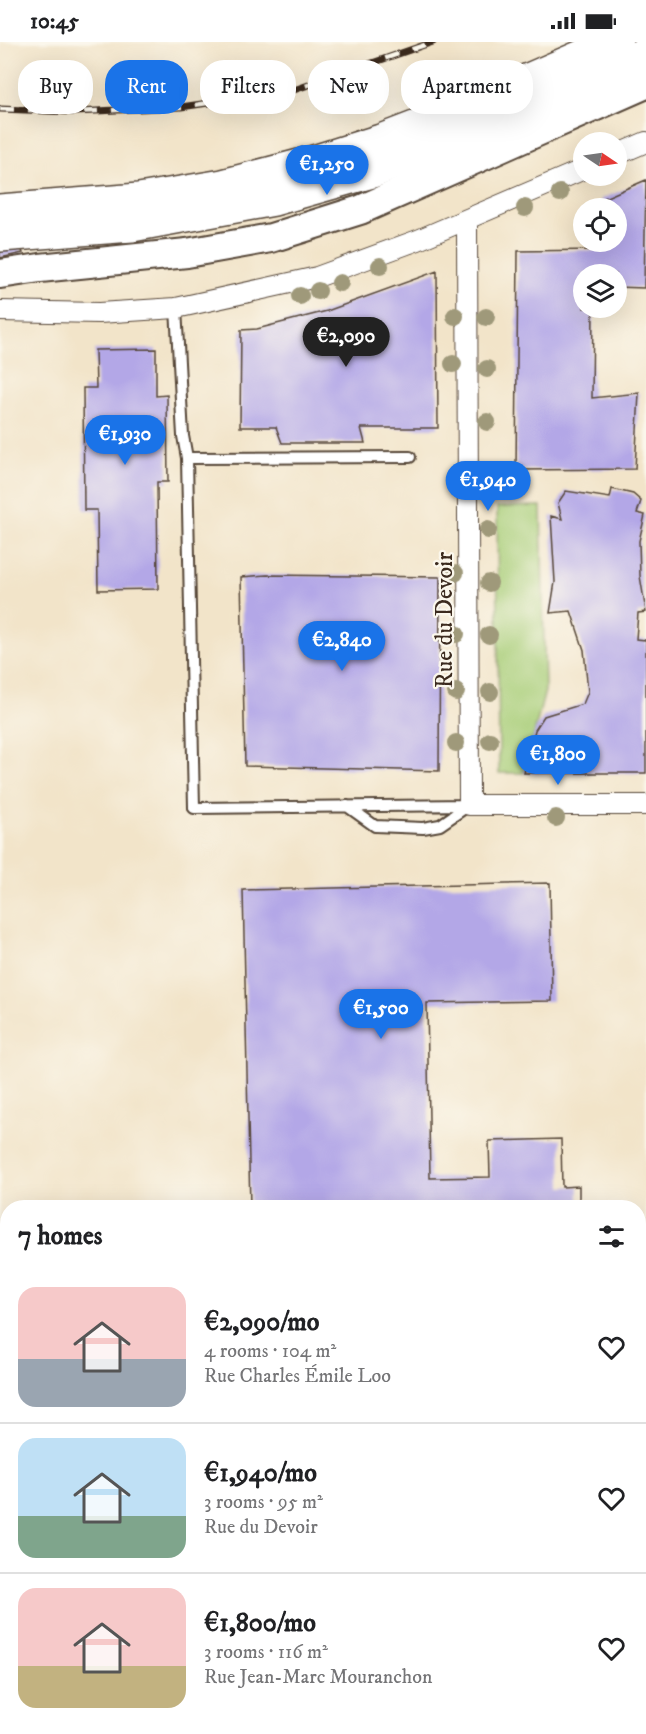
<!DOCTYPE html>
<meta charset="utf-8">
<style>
:root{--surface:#fff;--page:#f2f2f2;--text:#202124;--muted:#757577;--line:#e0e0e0;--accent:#1a73e8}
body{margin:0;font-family:"IM FELL DW Pica",serif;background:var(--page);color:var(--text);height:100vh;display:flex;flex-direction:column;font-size:22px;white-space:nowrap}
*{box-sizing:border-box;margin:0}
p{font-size:20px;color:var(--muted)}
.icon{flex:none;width:33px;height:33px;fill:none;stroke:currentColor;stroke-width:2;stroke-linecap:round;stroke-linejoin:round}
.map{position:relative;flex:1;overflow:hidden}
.sheet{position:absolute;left:0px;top:1158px;width:646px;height:534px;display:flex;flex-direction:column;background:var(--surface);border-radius:24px 24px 0 0;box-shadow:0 6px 24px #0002}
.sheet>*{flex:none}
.banner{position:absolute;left:18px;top:18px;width:610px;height:54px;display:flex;gap:12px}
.needle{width:39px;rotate:103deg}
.buttons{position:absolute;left:573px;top:90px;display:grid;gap:12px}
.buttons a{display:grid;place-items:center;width:54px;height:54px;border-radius:50%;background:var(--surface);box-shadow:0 6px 24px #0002;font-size:30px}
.price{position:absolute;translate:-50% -51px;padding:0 14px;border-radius:21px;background:var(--accent);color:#fff;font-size:20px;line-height:39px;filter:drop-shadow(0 2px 3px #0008)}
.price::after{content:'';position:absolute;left:50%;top:36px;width:18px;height:14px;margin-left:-9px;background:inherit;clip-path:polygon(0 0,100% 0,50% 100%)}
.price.selected{background:#222;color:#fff}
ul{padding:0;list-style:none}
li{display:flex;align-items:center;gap:18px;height:150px;padding:0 18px}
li+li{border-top:2px solid var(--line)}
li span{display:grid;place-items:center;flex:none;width:168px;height:120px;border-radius:18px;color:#555}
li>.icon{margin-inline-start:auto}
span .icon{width:72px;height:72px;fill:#fffc;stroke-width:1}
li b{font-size:26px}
h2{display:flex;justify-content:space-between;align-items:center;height:72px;padding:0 18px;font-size:26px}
.chip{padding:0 21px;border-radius:24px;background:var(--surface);box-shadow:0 6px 24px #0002;font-size:21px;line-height:54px}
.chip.selected{background:var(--accent);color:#fff}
.status{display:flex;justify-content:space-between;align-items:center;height:42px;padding:0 30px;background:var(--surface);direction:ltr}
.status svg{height:16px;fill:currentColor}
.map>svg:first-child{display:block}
.green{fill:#a7cd77;stroke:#717c4a;stroke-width:1.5}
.building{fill:#b3a7e7}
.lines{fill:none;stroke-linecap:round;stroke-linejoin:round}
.lane-casing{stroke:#564638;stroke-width:14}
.street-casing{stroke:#564638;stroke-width:22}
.secondary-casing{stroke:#564638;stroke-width:32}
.highway-casing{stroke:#564638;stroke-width:36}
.lane{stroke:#fff;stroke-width:10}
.street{stroke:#fff;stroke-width:20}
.secondary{stroke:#fff;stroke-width:28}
.highway{stroke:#fff;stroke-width:33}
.tram{stroke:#3b2a1e;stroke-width:1.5}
.rail-casing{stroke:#3b2a1e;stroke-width:7}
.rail{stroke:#fbf7ec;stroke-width:4.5;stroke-dasharray:14;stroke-linecap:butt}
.tree{fill:#9f997a}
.labels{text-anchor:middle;stroke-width:4.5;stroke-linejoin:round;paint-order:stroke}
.street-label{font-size:24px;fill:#3b2a1e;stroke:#fbf7ec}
</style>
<div class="status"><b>10:45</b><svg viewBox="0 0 49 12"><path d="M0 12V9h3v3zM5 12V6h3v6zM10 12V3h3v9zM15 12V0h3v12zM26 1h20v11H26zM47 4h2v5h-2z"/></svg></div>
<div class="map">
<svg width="646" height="1692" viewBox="0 0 646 1692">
<rect width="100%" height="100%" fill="#fbf7ec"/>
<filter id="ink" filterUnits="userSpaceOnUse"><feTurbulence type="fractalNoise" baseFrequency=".0167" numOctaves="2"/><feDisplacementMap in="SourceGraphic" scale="12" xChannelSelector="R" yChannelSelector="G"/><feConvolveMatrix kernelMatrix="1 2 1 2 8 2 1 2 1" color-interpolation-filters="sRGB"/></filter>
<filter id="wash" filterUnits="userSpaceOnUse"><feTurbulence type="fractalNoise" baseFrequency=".008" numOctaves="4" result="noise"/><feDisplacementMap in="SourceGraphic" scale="24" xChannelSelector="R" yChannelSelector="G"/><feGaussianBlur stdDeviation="1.35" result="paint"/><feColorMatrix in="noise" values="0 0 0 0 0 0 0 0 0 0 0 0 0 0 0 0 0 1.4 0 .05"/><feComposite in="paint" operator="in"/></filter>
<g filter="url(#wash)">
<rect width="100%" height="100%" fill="#f2e4c9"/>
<!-- green -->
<path class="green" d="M541,464L545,649L524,731H499L497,465Z"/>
<g id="blocks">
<!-- building -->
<path class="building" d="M646,138L644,246L616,245V232H584V266H593L592,356L639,351L635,427L516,428L518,209L598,208L599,200H616V166H601L602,157Z
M8,174L23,211L0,216V177Z
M437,229L438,386H361L365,401H282L276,385H240L241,288L257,287L327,269Z
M156,307V354L167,353L168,440H157L158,547L98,548L97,468H84L83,346H96L95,308Z
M612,447L633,452L641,459L637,471L645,473L639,499L640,534L646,570L638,571L636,597L646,598V731H524L535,688L544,674L583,662L588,650L584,608L571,569L550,571L555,540L551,474L562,477L558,461L566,449L610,456Z
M267,533L440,535L439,729L245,724L241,535Z
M550,841L552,959L427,961L430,1136L490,1135L489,1099L561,1097L562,1145L579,1144V1166H250L243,848Z
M639,1308H646V1342L643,1337L639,1336Z
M7,1310H8V1508L0,1506V1333Z
M639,1394H646V1454H639Z
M639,1491L646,1492V1558L639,1557Z
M639,1593L646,1594V1608L639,1606Z
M639,1659H646V1677L639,1676Z
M92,1684H170V1692H92Z
M195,1684H239V1692H194Z
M330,1684H381V1692H330Z
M447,1684H479L478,1692H446Z
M507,1684H552V1692H507Z
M582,1684H623L622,1692H582Z"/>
</g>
</g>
<g filter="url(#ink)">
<use href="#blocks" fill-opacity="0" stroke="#564638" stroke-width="1.5"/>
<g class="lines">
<defs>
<path id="lane" d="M176,266L183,394L187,416L194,766L469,763
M187,416L410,415
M347,764L375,784L423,786L440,783L469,763
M434,1692L435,1684"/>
<path id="street" d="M616,113L646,100
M467,178L469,763H646
M0,269L99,271L176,266L317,235L418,198L584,127
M639,1476L646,1477
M73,1692V1684
M262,1692V1684
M569,1692L570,1684"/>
<path id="secondary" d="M0,232L40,226L187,211L271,196L360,168L646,42
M639,1223H646
M0,1226L8,1228
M639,1271H646
M0,1276L8,1277"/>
<path id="highway" d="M0,169L139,158L223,144L311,121L381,99L446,74L616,0
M0,193L132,183L274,157L376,128L476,88L646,12"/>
</defs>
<!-- lane casing -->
<use href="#lane" class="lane-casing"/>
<!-- street casing -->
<use href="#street" class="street-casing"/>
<!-- secondary casing -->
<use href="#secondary" class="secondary-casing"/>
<!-- highway casing -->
<use href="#highway" class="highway-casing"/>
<!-- lane -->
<use href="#lane" class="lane"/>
<!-- street -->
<use href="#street" class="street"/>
<!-- secondary -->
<use href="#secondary" class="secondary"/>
<!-- highway -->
<use href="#highway" class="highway"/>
<!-- tram -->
<path class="tram" d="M0,1243L8,1245
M639,1243H646
M639,1257H646
M0,1258L8,1260"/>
<defs>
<path id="rail" d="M0,67L75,70L181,65L291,49L433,0"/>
</defs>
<!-- rail casing -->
<use href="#rail" class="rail-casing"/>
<!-- rail -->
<use href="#rail" class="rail"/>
</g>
<!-- trees -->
<g class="tree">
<circle cx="560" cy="151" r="9"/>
<circle cx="525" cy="166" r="9"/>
<circle cx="380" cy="224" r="9"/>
<circle cx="340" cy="241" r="9"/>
<circle cx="318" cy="249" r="9"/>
<circle cx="300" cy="254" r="9"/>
<circle cx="455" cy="274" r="9"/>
<circle cx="486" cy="275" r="9"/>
<circle cx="453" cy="322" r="9"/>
<circle cx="487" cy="327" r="9"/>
<circle cx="487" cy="380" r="9"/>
<circle cx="488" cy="488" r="9"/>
<circle cx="455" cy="531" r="9"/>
<circle cx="489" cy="541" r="9"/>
<circle cx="456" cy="592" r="9"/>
<circle cx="489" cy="593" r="9"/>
<circle cx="456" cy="650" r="9"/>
<circle cx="490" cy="650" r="9"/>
<circle cx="490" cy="699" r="9"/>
<circle cx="456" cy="701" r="9"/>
<circle cx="556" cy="776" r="9"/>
</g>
</g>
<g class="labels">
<!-- street labels -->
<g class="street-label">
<text transform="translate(444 578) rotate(-90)" y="8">Rue du Devoir</text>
</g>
</g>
</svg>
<div class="buttons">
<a><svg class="needle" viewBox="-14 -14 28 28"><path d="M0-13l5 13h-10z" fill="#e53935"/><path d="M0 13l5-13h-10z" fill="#757577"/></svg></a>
<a><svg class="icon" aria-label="locate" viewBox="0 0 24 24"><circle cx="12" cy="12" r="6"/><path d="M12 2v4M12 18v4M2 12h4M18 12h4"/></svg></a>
<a><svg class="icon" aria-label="layers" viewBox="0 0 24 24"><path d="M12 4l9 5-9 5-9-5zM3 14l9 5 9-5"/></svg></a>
</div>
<b class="price" style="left:327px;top:154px">€1,250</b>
<b class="price selected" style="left:346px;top:326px">€2,090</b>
<b class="price" style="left:125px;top:424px">€1,930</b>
<b class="price" style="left:488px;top:470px">€1,940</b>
<b class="price" style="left:342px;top:630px">€2,840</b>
<b class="price" style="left:558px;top:744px">€1,800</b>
<b class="price" style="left:381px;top:998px">€1,500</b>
<div class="banner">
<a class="chip">Buy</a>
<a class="chip selected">Rent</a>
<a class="chip">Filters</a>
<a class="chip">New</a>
<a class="chip">Apartment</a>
</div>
<section class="sheet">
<h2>7 homes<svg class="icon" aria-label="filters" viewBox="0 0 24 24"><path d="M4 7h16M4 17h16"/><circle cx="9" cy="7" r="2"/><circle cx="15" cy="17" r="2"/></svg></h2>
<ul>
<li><span style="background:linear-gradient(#f6c9c9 60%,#9aa5b1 0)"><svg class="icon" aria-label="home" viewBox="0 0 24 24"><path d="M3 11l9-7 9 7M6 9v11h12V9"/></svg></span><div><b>€2,090/mo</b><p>4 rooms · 104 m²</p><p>Rue Charles Émile Loo</p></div><svg class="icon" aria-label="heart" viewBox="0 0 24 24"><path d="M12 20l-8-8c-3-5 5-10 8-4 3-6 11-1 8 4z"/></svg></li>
<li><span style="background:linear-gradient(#bfe0f5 65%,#7fa58c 0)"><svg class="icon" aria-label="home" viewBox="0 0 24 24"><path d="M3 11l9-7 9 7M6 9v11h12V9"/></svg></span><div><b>€1,940/mo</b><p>3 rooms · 95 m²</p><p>Rue du Devoir</p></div><svg class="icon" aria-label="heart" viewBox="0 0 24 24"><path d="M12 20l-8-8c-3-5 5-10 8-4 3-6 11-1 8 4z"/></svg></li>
<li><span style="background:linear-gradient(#f6c9c9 65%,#c2b280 0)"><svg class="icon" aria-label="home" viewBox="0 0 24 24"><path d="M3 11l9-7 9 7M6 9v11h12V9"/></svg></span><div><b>€1,800/mo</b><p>3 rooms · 116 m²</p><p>Rue Jean-Marc Mouranchon</p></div><svg class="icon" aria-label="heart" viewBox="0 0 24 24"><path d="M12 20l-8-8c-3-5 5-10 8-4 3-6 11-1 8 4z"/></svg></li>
</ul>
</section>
</div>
